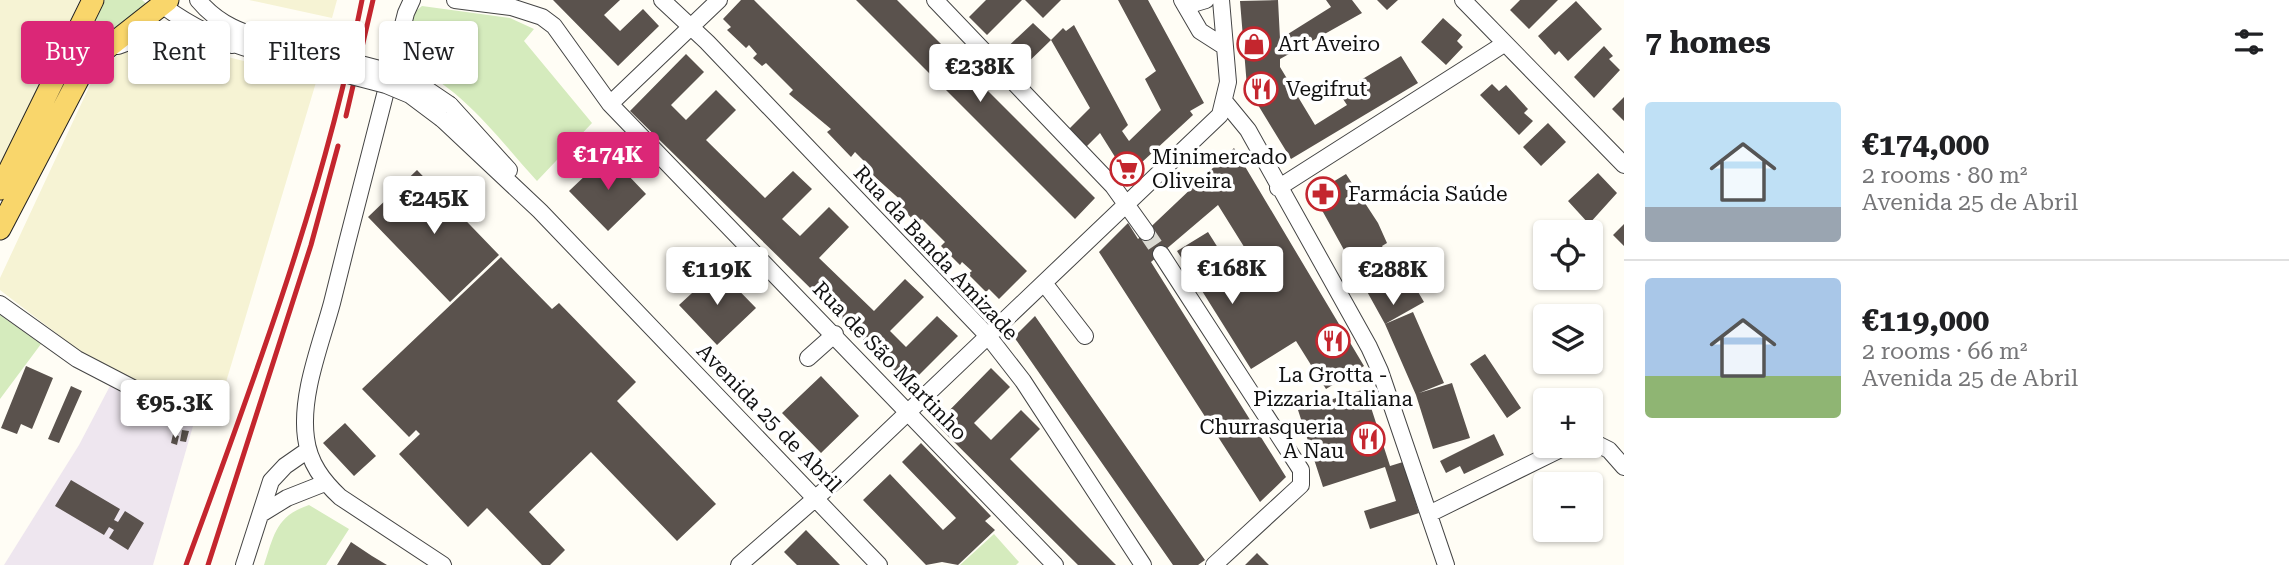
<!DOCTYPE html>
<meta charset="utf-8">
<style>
:root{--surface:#fff;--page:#f2f2f2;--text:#202124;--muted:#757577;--line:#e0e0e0;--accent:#db2777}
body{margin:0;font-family:"Roboto Serif",serif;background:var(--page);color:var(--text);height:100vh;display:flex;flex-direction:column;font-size:26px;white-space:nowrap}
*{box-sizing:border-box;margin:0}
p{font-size:23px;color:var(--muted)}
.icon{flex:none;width:38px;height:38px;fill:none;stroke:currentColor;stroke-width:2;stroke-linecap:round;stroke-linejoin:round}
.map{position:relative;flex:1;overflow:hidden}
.sheet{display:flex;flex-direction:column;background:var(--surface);width:665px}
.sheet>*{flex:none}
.hud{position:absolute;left:21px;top:21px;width:665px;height:63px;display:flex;gap:14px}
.fabs{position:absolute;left:1533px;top:220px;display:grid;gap:14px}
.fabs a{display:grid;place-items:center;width:70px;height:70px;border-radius:7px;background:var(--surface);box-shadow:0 2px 5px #0004;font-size:35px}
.price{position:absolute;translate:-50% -60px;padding:0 16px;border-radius:7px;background:#fff;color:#222;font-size:23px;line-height:46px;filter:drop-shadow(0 2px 4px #0008)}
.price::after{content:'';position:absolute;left:50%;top:42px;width:21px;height:16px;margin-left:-10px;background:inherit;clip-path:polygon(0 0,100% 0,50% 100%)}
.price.on{background:var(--accent);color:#fff}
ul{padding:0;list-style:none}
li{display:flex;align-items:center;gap:21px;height:175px;padding:0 21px}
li+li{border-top:2px solid var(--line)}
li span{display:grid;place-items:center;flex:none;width:196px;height:140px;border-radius:7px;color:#555}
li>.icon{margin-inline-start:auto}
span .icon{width:84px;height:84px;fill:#fffc;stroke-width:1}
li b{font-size:30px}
h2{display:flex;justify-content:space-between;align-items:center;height:84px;padding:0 21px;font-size:30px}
.chip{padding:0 24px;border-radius:7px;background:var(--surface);box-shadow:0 2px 5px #0004;font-size:24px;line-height:63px}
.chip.on{background:var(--accent);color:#fff}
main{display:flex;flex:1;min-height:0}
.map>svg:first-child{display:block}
.industrial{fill:#eee6ef}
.farmland{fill:#f6f3d4}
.green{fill:#d5ebbd}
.building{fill:#5a524d}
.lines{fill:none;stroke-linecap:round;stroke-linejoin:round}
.minor-tunnel{stroke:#dbdad3;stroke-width:16;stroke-dasharray:16 8;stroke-linecap:butt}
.minor-casing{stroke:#444;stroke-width:18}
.major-casing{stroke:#222;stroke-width:23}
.minor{stroke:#fff;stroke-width:16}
.major{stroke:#f9d66b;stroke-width:21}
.rail{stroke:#c4262e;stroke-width:5}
.minor-bridge-casing{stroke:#444;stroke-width:18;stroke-linecap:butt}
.minor-bridge{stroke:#fff;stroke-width:16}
.labels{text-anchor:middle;stroke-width:7;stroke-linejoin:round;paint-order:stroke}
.poi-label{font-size:21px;fill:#111;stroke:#fff;text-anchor:start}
.street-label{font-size:21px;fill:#111;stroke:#fff}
</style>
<main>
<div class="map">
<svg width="1624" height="565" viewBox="0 0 1624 565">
<rect width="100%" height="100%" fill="#fffdf5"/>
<!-- industrial -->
<path class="industrial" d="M111,384L173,426L178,419L193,426L153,565H4L79,445Z"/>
<!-- farmland -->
<path class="farmland" d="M0,0H80L0,165Z
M249,0H337L332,18Z
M167,42L317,79L214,422L82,353L0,290V278L91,83L115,57L136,45Z"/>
<!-- green -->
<path class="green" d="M105,0H142L148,5L111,30L67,76Z
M422,6L510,18L534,29L524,41L592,123L537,181C496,136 460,84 402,62L412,14Z
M0,315L41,344L0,399Z
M309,505L349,529L326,565H264C274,535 276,516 309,505Z
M994,534L1019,562L1016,565H960Z"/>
<!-- building -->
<path class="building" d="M553,0H620L604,15L620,31L643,9L659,26L618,66Z
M741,0H754L1027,271L999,299L989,289L986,292L968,274L972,271L962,262L960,265L941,246L945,242L922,219L917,224L901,207L905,204L865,168L868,165L855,152L851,157L827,132L831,129L789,94L793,90L766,63L762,66L753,58L757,54L749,45L746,48L727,30L731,27L723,19Z
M856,0H897L1095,198L1075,219Z
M986,0H1022L987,35L969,17Z
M1025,0H1061L1043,18Z
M1118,0H1148L1204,103L1190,111L1193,115L1127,176L1100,133L1086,147L1069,129L1090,108L1051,40L1017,73L999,55L1033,23L1051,40L1063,28L1066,31L1074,25L1128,125L1122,131L1129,141L1161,110L1145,79L1156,71Z
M1278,0L1280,39L1331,7L1326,0H1352L1362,13L1280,59V67L1315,125L1347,105L1339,93L1401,56L1418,83L1291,159L1247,87L1240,1Z
M1377,0H1398L1387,10Z
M1520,0H1558L1529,29L1510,10Z
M1576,1L1602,29L1568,61L1559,51L1555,55L1538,36Z
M1443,18L1462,35L1457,41L1463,47L1446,65L1421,42Z
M1604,46L1613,56L1609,59L1620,70L1594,98L1574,77Z
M686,54L704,72L671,105L686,120L716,90L736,110L706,140L765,198L793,171L812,189L782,219L800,236L829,207L849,227L819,258L874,311L905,279L924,297L890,331L906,347L937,316L958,336L909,385L630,111Z
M1492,84L1499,91L1506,85L1528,109L1524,113L1533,121L1519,135L1480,95Z
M1624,97V121L1612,109Z
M1548,123L1566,142L1541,166L1523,147Z
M1234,148L1364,366L1326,389L1296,341L1251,369L1177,251L1208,232L1237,278L1256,266L1218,205L1151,262L1286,477L1260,502L1099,252L1128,223L1138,239Z
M608,154L646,194L608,231L569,191Z
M417,170L499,255L450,302L368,217Z
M1598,173L1617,193L1589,224L1568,201Z
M1346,174L1378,223L1387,243L1382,246L1394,267L1401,263L1424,302L1385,324L1413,312L1444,383L1419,393L1452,383L1470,438L1433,449L1416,395L1385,324L1313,194Z
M1624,224V246L1613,235Z
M501,257L552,309L559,303L636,382L617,401L716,504L677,541L591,452L529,512L565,550L550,565H542L487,508L468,527L399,454L420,434L416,430L409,437L362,389Z
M718,269L756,308L717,345L679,305Z
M1035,316L1205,560L1198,565H1173L1014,337Z
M1485,354L1521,408L1507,418L1470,364Z
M26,366L53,378L32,429L21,424L17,434L1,428Z
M991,368L1010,387L974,423L991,440L1021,410L1040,429L1010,459L1116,565H1078L936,424Z
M821,376L859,416L821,453L782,413Z
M71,386L82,391L59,443L48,439Z
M1365,389L1390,466L1403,462L1419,513L1370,529L1364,511L1396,501L1385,467L1323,487L1298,410Z
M345,423L376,456L354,476L323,443Z
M182,430L189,431L186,442L180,441Z
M173,434L179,436L177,445L171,443Z
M1494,434L1504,455L1464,474L1460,466L1446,473L1440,461Z
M921,443L991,516L985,521L995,530L958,565L942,562L926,565L863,500L890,474L943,530L956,518L902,462Z
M71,480L120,509L114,520L118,522L125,511L144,523L128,550L109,538L114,530L109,527L104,535L55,506Z
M806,530L840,565H797L784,552Z
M351,542L372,556L387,565H337Z
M1257,553L1269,565H1245Z"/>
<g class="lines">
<!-- minor-tunnel -->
<path class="minor-tunnel" d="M1146,232L1161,254"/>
<defs>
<path id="minor" d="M198,0C219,25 242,33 273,41
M412,0L406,13C381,109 356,206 332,303C321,344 300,395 306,438C309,463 323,481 340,497L443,565
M455,0L511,7L542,17L554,26L610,104L1055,565
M662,0L707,42L988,336L1023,381L1143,565
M935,0L1113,186L1146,232
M1182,0L1200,31L1225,47
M1463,0L1624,165
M162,5C194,29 227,44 267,54
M1186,6L1206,0
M118,46C156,29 192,37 232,45
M1225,102L1248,130L1369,347L1380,371L1446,565
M610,104L719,0
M450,105L509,170
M442,119L540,211L879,565
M1278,188L1504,44
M1161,254L1301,470V485L1214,565
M1044,283L1085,336
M0,304L77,359L181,413
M808,358L835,334
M1591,441L1609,450L1624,467
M261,514L287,498L325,483
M1429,514L1567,446
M244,565L271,481L285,466L308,450
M739,565L841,476L1220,115L1228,82L1221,0"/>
<path id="major" d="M0,189L93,0
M0,229L79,78L102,52L168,0"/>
</defs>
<!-- minor casing -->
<use href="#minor" class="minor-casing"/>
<!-- major casing -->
<use href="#major" class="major-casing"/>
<!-- minor -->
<use href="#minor" class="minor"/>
<!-- major -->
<use href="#major" class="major"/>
<!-- rail -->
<path class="rail" d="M346,116L373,0
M186,565C254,380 324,194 362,0
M208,565L311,245L338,146"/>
<defs>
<path id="minor-bridge" d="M273,41L391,72L416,82L450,105
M267,54L386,85L410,95L442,119"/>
</defs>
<!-- minor-bridge casing -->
<use href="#minor-bridge" class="minor-bridge-casing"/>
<!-- minor-bridge -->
<use href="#minor-bridge" class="minor-bridge"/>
</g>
<!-- icons -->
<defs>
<symbol id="shop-ring" viewBox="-11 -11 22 22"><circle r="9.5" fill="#fff" stroke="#c4262e" stroke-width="1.5"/><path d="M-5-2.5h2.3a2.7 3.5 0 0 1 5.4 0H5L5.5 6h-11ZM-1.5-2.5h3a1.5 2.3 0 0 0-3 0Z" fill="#c4262e"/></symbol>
<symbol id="restaurant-ring" viewBox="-11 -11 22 22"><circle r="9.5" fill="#fff" stroke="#c4262e" stroke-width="1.5"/><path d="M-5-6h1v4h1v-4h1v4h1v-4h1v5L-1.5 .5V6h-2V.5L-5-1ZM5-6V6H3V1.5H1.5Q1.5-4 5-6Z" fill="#c4262e"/></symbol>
<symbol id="supermarket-ring" viewBox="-11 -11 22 22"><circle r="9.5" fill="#fff" stroke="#c4262e" stroke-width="1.5"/><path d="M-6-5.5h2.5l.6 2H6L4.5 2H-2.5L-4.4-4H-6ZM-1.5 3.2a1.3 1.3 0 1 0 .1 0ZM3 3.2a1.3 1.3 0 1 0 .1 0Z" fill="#c4262e"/></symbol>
<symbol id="pharmacy-ring" viewBox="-11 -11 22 22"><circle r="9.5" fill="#fff" stroke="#c4262e" stroke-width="1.5"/><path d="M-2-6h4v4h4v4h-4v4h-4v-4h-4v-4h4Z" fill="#c4262e"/></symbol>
</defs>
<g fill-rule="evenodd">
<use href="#shop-ring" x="1235" y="25" width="38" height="38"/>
<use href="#restaurant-ring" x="1242" y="70" width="38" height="38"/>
<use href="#supermarket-ring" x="1108" y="150" width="38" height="38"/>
<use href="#pharmacy-ring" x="1304" y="175" width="38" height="38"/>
<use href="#restaurant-ring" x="1314" y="322" width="38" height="38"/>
<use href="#restaurant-ring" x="1349" y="420" width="38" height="38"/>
</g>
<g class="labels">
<!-- poi labels -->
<g class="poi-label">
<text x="1278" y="51">Art Aveiro</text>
<text x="1286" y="96">Vegifrut</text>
<text x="1152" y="164">Minimercado<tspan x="1152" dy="24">Oliveira</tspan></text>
<text x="1348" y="201">Farmácia Saúde</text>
<text x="1333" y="382" text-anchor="middle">La Grotta -<tspan x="1333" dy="24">Pizzaria Italiana</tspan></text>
<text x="1344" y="434" text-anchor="end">Churrasqueria<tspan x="1344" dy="24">A Nau</tspan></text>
</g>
<!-- street labels -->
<g class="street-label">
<text transform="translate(936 253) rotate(47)" y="7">Rua da Banda Amizade</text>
<text transform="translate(890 361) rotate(46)" y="7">Rua de São Martinho</text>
<text transform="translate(769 418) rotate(46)" y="7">Avenida 25 de Abril</text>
</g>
</g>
</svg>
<div class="fabs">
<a><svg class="icon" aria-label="locate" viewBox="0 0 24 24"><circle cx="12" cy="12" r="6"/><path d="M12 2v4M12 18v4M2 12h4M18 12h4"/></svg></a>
<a><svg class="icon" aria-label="layers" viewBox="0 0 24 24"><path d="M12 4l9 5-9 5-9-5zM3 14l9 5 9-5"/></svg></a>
<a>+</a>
<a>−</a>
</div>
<b class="price" style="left:980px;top:104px">€238K</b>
<b class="price on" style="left:608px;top:192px">€174K</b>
<b class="price" style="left:434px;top:236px">€245K</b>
<b class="price" style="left:1232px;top:306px">€168K</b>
<b class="price" style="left:717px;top:307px">€119K</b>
<b class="price" style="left:1393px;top:307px">€288K</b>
<b class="price" style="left:175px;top:440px">€95.3K</b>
<div class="hud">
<a class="chip on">Buy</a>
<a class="chip">Rent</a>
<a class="chip">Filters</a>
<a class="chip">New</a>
</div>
</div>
<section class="sheet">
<h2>7 homes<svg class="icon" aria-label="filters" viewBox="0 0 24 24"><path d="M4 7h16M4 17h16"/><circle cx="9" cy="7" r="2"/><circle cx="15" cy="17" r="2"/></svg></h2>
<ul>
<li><span style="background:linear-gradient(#bfe0f5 75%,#9aa5b1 0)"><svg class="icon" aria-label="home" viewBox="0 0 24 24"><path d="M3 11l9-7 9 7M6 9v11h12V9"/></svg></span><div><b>€174,000</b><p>2 rooms · 80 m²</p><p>Avenida 25 de Abril</p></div></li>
<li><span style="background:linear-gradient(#a9c7e8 70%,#8fb573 0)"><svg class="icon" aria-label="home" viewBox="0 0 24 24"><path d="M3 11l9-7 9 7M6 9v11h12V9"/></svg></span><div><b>€119,000</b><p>2 rooms · 66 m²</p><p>Avenida 25 de Abril</p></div></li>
</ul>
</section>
</main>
